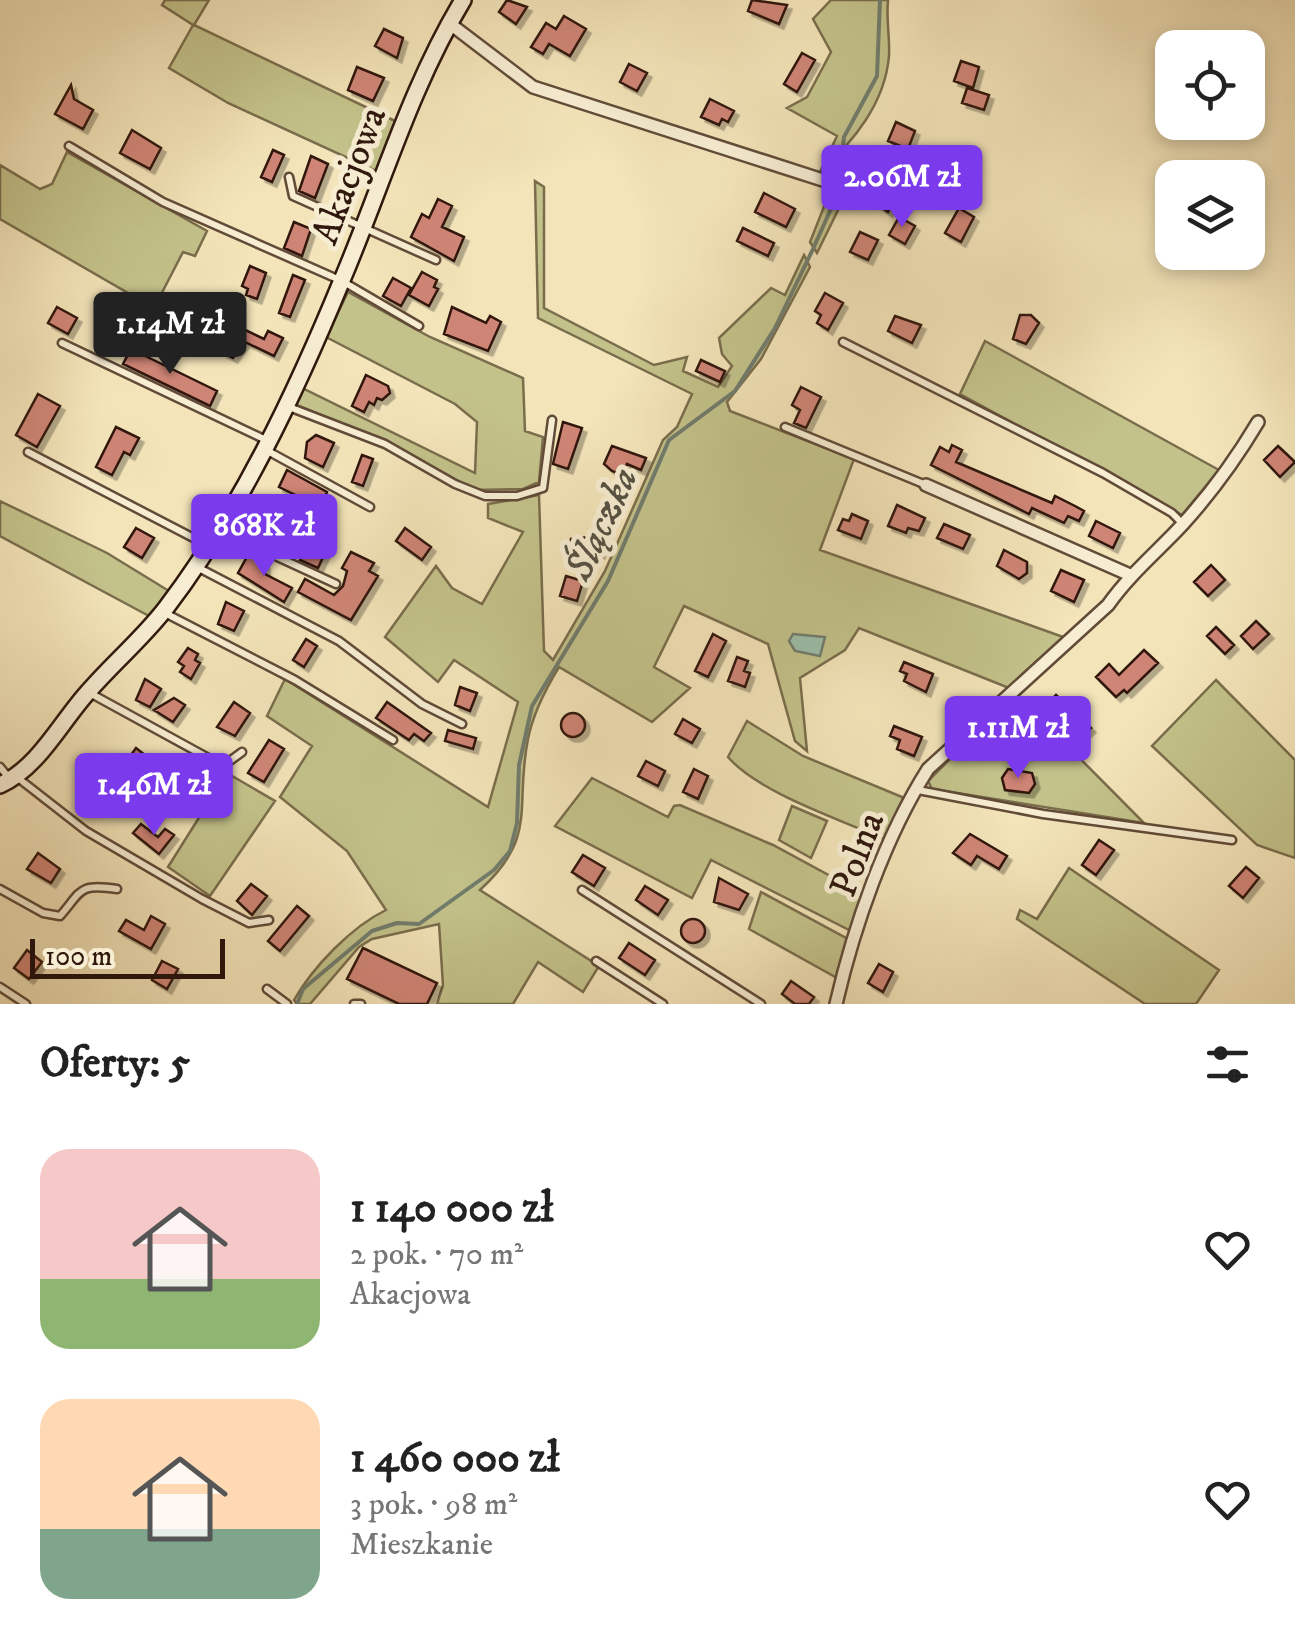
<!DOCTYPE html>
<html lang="pl">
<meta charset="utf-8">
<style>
:root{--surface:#fff;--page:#f6f6f6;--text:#222;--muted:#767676;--accent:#7c3aed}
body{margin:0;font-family:"IM FELL DW Pica",serif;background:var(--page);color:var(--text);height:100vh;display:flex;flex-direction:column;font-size:38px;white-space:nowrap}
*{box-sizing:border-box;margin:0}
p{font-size:32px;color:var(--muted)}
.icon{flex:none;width:55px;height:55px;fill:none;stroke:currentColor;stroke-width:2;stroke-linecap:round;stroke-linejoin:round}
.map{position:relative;height:1004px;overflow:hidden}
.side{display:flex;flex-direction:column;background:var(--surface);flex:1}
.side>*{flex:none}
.fabs{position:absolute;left:1155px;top:30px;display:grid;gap:20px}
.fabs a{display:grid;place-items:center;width:110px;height:110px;border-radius:20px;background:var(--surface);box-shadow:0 5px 15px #0003;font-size:50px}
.scale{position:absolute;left:30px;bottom:25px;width:195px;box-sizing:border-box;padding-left:10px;border:5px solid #30180d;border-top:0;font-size:28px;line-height:35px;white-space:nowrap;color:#30180d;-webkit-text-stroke:8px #f7edd2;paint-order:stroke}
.price{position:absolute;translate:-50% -85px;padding:0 22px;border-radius:10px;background:var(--accent);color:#fff;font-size:32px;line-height:65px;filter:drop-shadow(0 2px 5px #0008)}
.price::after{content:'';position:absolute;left:50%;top:60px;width:30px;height:22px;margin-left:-15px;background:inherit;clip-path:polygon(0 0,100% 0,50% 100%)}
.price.active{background:#222;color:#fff}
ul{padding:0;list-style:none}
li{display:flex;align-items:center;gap:30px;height:250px;padding:0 40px}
li span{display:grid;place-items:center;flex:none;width:280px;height:200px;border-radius:30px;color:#555}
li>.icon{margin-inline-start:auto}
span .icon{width:120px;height:120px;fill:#fffc;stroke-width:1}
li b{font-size:42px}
h2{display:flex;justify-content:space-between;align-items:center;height:120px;padding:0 40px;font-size:42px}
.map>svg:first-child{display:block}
.green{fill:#c3c28a;stroke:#7a6d4c;stroke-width:2.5}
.water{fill:#9cbfab;stroke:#717c6c;stroke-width:2.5}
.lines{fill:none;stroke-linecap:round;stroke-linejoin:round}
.stream{stroke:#717c6c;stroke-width:4}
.building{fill:#cf8576;stroke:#30180d;stroke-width:2.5;filter:url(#shadow)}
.lane-casing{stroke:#614b38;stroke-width:11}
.street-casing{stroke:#614b38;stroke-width:16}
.secondary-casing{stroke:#30180d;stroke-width:20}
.lane{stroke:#f7edd2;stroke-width:6}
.street{stroke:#f7edd2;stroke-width:11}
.secondary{stroke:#f7edd2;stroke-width:15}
.labels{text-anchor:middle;stroke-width:10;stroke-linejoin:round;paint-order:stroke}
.street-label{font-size:38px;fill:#30180d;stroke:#f7edd2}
.water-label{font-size:40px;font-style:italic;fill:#565244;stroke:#f7edd2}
</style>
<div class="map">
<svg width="1295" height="1004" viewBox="0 0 1295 1004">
<defs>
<filter id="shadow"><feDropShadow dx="4.5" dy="4.5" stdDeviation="0" flood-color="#0004"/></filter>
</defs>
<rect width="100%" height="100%" fill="#f3e4b9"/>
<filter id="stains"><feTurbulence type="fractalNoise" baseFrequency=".002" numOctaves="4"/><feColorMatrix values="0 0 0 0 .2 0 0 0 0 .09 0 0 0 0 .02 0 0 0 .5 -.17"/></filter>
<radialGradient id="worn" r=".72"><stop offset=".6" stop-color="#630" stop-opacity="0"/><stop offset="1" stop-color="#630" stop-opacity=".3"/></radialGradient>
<!-- green -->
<path class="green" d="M165,0H209L194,25L395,121L376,171L228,103L169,68L193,25L162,5Z
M831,0H888C886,19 890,37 889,56C885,103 854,141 820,172L837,136L787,108L807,97L831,52L813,19Z
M67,152L207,231L195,256L183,252L154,308L0,219V165L40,189L52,184Z
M535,181L544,187V308L654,365L687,357L683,371L718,387L732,366L722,354L719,338L771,288L785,295L804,255L810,267L761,359L727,402L730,411L854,459L820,550L1066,638L1009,688L859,628L845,650L800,678L807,751L795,741L768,644L684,606L654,667L690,688L652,722L559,667C545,690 533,713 528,739C514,808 539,836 480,890L599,966L583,992L538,962L513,1004H437L443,985L439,924L372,939L359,947L310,1004H297L294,1000C313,967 351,927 386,910L347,851L280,797L312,746L267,716L285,679L488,807L518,702L454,660L438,682L385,637L436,566L452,588L482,604L523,532L488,518V504L539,495L544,651L553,660L605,571L663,440L677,427L692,394L538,318Z
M831,189L844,198L817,253L810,242Z
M348,292L430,337L523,378L525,431L543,437L539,482L523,489L475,490L386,442L294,404L302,388L475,473L477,422L455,404L326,337Z
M985,341L1219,470L1182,515L960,394Z
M0,501L107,553L169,591L149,616L0,536Z
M1216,680L1295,760V858L1257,845L1152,746Z
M1016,694L1144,823L932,789L928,781Z
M747,721L803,756L902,797L904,803L888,841C843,820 760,794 728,757Z
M227,773L275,801L210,896L168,867Z
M592,778L668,817L674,806L680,805L773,845L858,891L863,896L853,932L711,860L692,898L555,826Z
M792,806L827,821L811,858L779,840Z
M1069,868L1219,970L1196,1004H1145L1017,919L1020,910L1037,919Z
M761,892L846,938L849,945L837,978L749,929Z"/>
<!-- water -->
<path class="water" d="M793,634L825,637L820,656L795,651L789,641Z"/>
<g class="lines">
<!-- stream -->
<path class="stream" d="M297,1004L303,989L372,931L397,923L419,924L494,870L510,851L517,823L519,765L532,706L608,581L669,440L735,391L775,328L813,249L838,193L844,137L877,76L880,0"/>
</g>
<!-- building -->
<path class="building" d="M507,0L527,7L516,24L499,12Z
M752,0L787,5L779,24L748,11Z
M564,16L586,29L570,56L549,44L543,54L531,47L546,23L556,29Z
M384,29L403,38L397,58L375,46Z
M802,53L815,60L797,92L784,84Z
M961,61L979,67L973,88L954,81Z
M629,64L647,73L637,91L620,82Z
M357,67L384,78L373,101L348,90Z
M71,85L74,99L93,110L83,129L55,114Z
M967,88L989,95L984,110L962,103Z
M710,99L734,111L728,122L722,119L719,125L701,117Z
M896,122L915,131L908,149L888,141Z
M132,130L161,148L150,169L120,153Z
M273,150L284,155L272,182L261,177Z
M311,156L328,164L315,198L299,191Z
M880,182L898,191L888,212L871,200Z
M764,193L795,209L786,227L755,212Z
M438,199L452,206L442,227L464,237L454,261L411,237L422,214L429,218Z
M959,208L974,217L961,242L945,233Z
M899,217L915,226L905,244L889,235Z
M294,222L311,229L302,256L284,248Z
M743,228L774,243L768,256L737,241Z
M860,232L878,240L868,260L850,252Z
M250,266L266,273L257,299L246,295L248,289L242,286Z
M422,272L437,280L434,287L438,289L429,306L409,295Z
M293,275L305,280L290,317L279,313Z
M393,278L411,288L401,306L383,296Z
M825,293L843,303L828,330L817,323L821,315L815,311Z
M57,307L77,318L68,334L48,323Z
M452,307L486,323L490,316L501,322L488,351L444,334Z
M1020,315H1031L1039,323L1026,344L1013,339Z
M895,316L921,325L912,343L888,331Z
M237,326L264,339L268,331L283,338L274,356L245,342L233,358L223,353Z
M131,349L217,391L210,406L123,364Z
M701,360L725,371L720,382L696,371Z
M366,375L388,386L390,393L382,400L377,398L374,405L369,402L364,412L352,406Z
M801,387L821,397L806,428L794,423L800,410L792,405Z
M38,394L60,406L37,447L16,435Z
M563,422L582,428L568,469L553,464Z
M116,427L139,438L130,455L124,452L112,475L96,467Z
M316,435L334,443L323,467L305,458L307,442Z
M952,445L962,450L956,462L1052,503L1055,496L1075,506L1084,511L1079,521L1068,516L1064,523L1032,508L1029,514L931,465L940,447L949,452Z
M612,446L646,458L641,470L627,464L622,475L612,471L604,464Z
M1278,446L1295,462L1280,477L1264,460Z
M362,455L373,459L363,486L352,482Z
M287,470L327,492L322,502L314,498L312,503L279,487Z
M897,505L925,518L919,531L908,528L906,533L888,526Z
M852,514L868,521L861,539L838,530L843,519L849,521Z
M1096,521L1120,533L1113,548L1089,536Z
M944,524L970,535L963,549L937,538Z
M136,528L154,538L142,558L124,547Z
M405,528L431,547L422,560L396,541Z
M312,533L330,542L318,568L300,560Z
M590,537L602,538L600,554L570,551L571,539Z
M1004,550L1027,562V573L1019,579L997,566Z
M351,552L374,563L369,571L378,576L351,620L298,592L305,579L334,595L343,586L347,571L342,568Z
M248,555L265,564V574L292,588L284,602L238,573Z
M1211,565L1225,580L1208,596L1194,582Z
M1061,570L1084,580L1074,602L1051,591Z
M566,576L583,581L577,601L560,596Z
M226,602L244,611L234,631L218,624Z
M1256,621L1269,634L1253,649L1241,636Z
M1216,627L1234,645L1225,654L1207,636Z
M713,634L726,641L708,677L695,671Z
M306,639L317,646L304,667L293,660Z
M188,648L198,654L195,660L200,663L191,679L180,672L184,666L178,662Z
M1144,650L1158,663L1127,693L1124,690L1116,697L1096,677L1109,664L1119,675Z
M737,657L748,661L744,671L750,673L745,687L728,681Z
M904,662L933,674L926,692L904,681L907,674L900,671Z
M145,679L161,689L150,707L136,700Z
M460,687L477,693L470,711L455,705Z
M1056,695L1091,728L1071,747L1063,739L1067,735L1042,709Z
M174,698L185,705L173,722L154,710Z
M234,702L250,713L235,736L217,727Z
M387,702L431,733L424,741L414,734L409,740L376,718Z
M561 725a12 12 0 1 1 24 0a12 12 0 1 1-24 0Z
M683,719L700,729L692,743L675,734Z
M894,726L922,737L914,756L897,749L900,740L890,736Z
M448,730L476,738L473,749L445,741Z
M269,740L284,749L264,782L248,773Z
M136,748L155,763L142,780L123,766Z
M646,761L665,771L658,786L638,776Z
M694,769L708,776L698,799L683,792Z
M1008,769L1032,773L1035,784L1029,793L1005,790L1002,778Z
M84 788a12 12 0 1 1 24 0a12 12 0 1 1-24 0Z
M141,824L158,837L165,829L174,835L159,854L133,833Z
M970,834L1007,856L999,869L977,856L971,865L953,853Z
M1099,840L1114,850L1096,875L1082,865Z
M38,853L60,869L51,883L27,869Z
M583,855L605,868L594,886L572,872Z
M1246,867L1259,878L1243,898L1229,886Z
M719,878L748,894L739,910L714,902Z
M251,884L267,896L252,915L237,901Z
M645,886L668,900L658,915L636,900Z
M297,906L309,916L280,951L268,941Z
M151,916L165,924L151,949L119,931L126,920L144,930Z
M681 931a12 12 0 1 1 24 0a12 12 0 1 1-24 0Z
M629,943L655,960L645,975L619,958Z
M363,948L437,983L427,1004H399L347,979Z
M27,950L42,962L29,979L14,968Z
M162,961L178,969L167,989L152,980Z
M879,964L893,972L883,992L868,983Z
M791,981L814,997L809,1004H795L782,994Z"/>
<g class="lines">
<defs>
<path id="lane" d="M69,146L163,202L342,281L419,326
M289,177L293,196L436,260
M843,342L1103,473L1172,513L1183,524
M62,343L266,440
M289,407L385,444L455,484L485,496H517L543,488L552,420
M785,427L926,485
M266,450L370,507
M28,452L209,546
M219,530L336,584
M197,567L339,641L422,704L462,724
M163,612L295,680L393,740
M88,692L223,766L242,752
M0,767L10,779
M18,778L86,831L202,899L249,923L269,920
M918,790L1043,814L1232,840
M0,889L43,913L60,916C82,891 78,883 117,889
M582,890L761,1004
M596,961L663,1004
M0,987L26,1004
M267,989L287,1004
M354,1004H361"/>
<path id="street" d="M449,23L533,87L832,183
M926,485L1130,575
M836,1004C854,926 885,837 928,769L1108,605C1130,574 1157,552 1183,524C1212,492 1236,459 1258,422"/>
<path id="secondary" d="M0,785C39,767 60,723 88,692C113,663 143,638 166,608C240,511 296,392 342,280C382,186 410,88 463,0"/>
</defs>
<!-- lane casing -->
<use href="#lane" class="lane-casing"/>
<!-- street casing -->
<use href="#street" class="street-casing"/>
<!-- secondary casing -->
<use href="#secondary" class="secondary-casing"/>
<!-- lane -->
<use href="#lane" class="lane"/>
<!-- street -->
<use href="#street" class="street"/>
<!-- secondary -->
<use href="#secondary" class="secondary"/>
</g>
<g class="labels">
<!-- street labels -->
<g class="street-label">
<text transform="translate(348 175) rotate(-69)" y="13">Akacjowa</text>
<text transform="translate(856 854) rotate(-69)" y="13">Polna</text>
</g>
<!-- water labels -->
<g class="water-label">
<text transform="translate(600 523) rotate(-65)" y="14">Ślączka</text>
</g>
</g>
<rect width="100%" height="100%" filter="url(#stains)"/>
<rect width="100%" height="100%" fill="url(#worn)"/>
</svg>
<div class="fabs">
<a><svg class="icon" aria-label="locate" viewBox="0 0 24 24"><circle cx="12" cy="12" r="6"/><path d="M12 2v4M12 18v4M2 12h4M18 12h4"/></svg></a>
<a><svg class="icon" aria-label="layers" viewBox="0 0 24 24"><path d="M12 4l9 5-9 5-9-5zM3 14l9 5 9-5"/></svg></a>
</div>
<div class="scale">100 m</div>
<b class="price" style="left:902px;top:230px">2.06M zł</b>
<b class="price active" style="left:170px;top:377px">1.14M zł</b>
<b class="price" style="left:264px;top:579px">868K zł</b>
<b class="price" style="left:1018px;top:781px">1.11M zł</b>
<b class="price" style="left:154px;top:838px">1.46M zł</b>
</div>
<section class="side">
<h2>Oferty: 5<svg class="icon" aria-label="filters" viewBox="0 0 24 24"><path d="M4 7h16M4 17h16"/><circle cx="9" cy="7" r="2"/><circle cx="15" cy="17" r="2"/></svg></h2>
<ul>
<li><span style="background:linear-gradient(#f6c9c9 65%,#8fb573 0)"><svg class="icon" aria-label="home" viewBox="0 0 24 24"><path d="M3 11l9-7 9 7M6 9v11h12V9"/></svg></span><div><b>1 140 000 zł</b><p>2 pok. · 70 m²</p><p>Akacjowa</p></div><svg class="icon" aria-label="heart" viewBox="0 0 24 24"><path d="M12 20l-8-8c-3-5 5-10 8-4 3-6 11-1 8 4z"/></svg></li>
<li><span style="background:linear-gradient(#ffd9b3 65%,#7fa58c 0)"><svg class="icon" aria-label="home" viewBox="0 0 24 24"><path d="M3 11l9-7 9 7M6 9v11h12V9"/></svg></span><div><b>1 460 000 zł</b><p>3 pok. · 98 m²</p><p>Mieszkanie</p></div><svg class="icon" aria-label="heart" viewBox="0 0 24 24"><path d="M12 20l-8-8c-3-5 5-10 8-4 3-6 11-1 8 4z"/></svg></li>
</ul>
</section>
